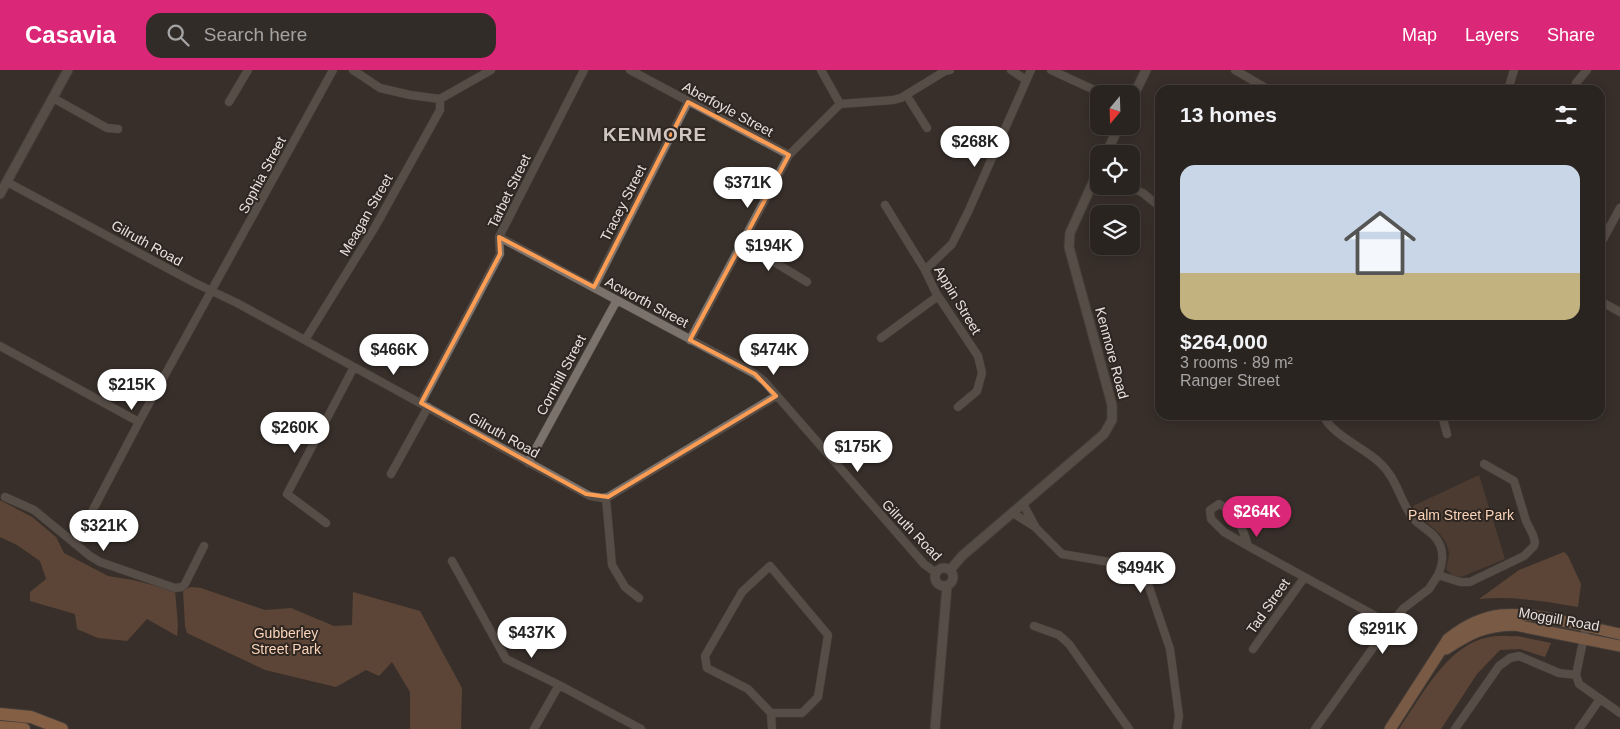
<!DOCTYPE html>
<meta charset="utf-8">
<style>
:root{--surface:#2a2420;--page:#322c29;--text:#f1f3f6;--muted:#a5a4a5;--line:#46413e;--accent:#db2777}
body{margin:0;font-family:Helvetica,sans-serif;background:var(--page);color:var(--text);height:100vh;display:flex;flex-direction:column;font-size:19px;white-space:nowrap}
*{box-sizing:border-box;margin:0}
p{font-size:16px;color:var(--muted)}
.icon{flex:none;width:28px;height:28px;fill:none;stroke:currentColor;stroke-width:2;stroke-linecap:round;stroke-linejoin:round}
.map{position:relative;flex:1;overflow:hidden}
.drawer{position:absolute;left:1155px;top:15px;width:450px;height:335px;display:flex;flex-direction:column;background:var(--surface);border-radius:15px;box-shadow:0 2px 12px #0003,0 0 0 1px var(--line)}
.drawer>*{flex:none}
.needle{width:32px;rotate:199deg}
.fabs{position:absolute;left:1090px;top:15px;display:grid;gap:10px}
.fabs a{display:grid;place-items:center;width:50px;height:50px;border-radius:10px;background:var(--surface);box-shadow:0 2px 12px #0003,0 0 0 1px var(--line);font-size:25px}
.price{position:absolute;translate:-50% -42px;padding:0 11px;border-radius:18px;background:#fff;color:#222;font-size:16px;line-height:32px;filter:drop-shadow(0 1px 2px #0008)}
.price::after{content:'';position:absolute;left:50%;top:30px;width:15px;height:11px;margin-left:-8px;background:inherit;clip-path:polygon(0 0,100% 0,50% 100%)}
.price.current{background:var(--accent);color:#fff}
ul{padding:0;list-style:none}
li{display:grid;align-content:center;gap:10px;height:265px;padding:0 25px}
li+li{border-top:1px solid var(--line)}
li span{display:grid;place-items:center;height:155px;border-radius:15px;color:#555}
li>.icon{margin-inline-start:auto}
span .icon{width:90px;height:90px;fill:#fffc;stroke-width:1}
li b{font-size:21px}
h2{display:flex;justify-content:space-between;align-items:center;height:60px;padding:0 25px;font-size:21px}
header{display:flex;align-items:center;gap:30px;box-sizing:border-box;height:70px;padding:0 25px;background:var(--accent);color:#fff}
header strong{font-size:24px}
nav{display:flex;gap:28px;margin-inline-start:auto;font-size:18px}
.search{width:350px;height:45px;background:var(--page);display:flex;align-items:center;gap:12px;box-sizing:border-box;padding:0 18px;border-radius:15px;color:var(--muted);font-size:19px}
.map>svg:first-child{display:block}
.green{fill:#634b3b}
.forest{fill:#876045}
.lines{fill:none;stroke-linecap:round;stroke-linejoin:round}
.minor-casing{stroke:#534c48;stroke-width:9}
.tertiary-casing{stroke:#534c48;stroke-width:11}
.primary-casing{stroke:#534c48;stroke-width:13}
.trunk-casing{stroke:#534c48;stroke-width:14}
.minor{stroke:#7c726c;stroke-width:8}
.tertiary{stroke:#7c726c;stroke-width:9}
.primary{stroke:#c88f67;stroke-width:11}
.trunk{stroke:#e29965;stroke-width:12}
.marked{fill:none;stroke:#fd9d54;stroke-width:4;stroke-linejoin:round}
.labels{text-anchor:middle;stroke-width:4;stroke-linejoin:round;paint-order:stroke}
.street-label{font-size:14px;fill:#e7e1de;stroke:#2e2621}
.park-label{font-size:14px;fill:#fbd4b9;stroke:#2e2621}
.district-label{font-size:19px;font-weight:bold;letter-spacing:1px;fill:#d2c7c0;stroke:#2e2621}
</style>
<header>
<strong>Casavia</strong>
<div class="search"><svg class="icon" aria-label="search" viewBox="0 0 24 24"><circle cx="10" cy="10" r="6"/><path d="M15 15l6 6"/></svg>Search here</div>
<nav><a>Map</a><a>Layers</a><a>Share</a></nav>
</header>
<div class="map">
<svg width="1620" height="659" viewBox="0 0 1620 659">
<rect width="100%" height="100%" fill="#38302a"/>
<!-- green -->
<path class="green" d="M1479,405L1505,489L1461,507L1453,506L1446,499C1447,494 1449,488 1449,483C1447,461 1422,455 1413,436Z"/>
<!-- forest -->
<path class="forest" d="M0,430L32,447L56,467L64,483L108,506L133,510L175,521L178,555L177,566L147,549L127,571L98,568L77,559L75,544L30,531V522L46,509L40,491L17,475L0,467Z
M1564,482L1568,486L1581,514L1578,537C1544,531 1513,526 1479,529L1519,500Z
M191,517L201,518L265,540L291,538L334,556L352,555L353,522L420,541L462,618L461,659H410V622L392,592L379,606L366,600L336,617L265,600L187,563L185,556L183,520Z
M1517,566L1551,573L1545,587L1520,579L1500,580L1477,604L1441,659H1399C1422,626 1447,574 1490,567C1499,565 1509,567 1517,566Z"/>
<g class="lines">
<defs>
<path id="minor" d="M353,0L380,18L410,25L440,29L491,0
M630,0L789,85
M821,0L840,34
M1011,0L1026,10
M1051,0L1103,24
M1235,0L1269,20
M1576,13L1587,0
M1508,20L1514,0
M907,26L927,58
M53,28L107,58L118,59
M229,32L248,0
M840,34L893,30L901,28L945,1L950,0
M7,112L193,212L237,233L590,426L602,428L608,427L776,326
M1128,116L1143,123L1160,137
M885,135L925,200L936,223L978,286L982,303L977,321L958,337
M499,167L755,304L764,311L924,494L936,503
M743,173L807,212
M1600,175L1620,138
M925,200L952,174L968,142L1031,0
M594,217L688,32
M1600,231L1620,242
M881,268L938,226
M305,270L375,157L440,40V29
M690,270L789,85L840,34
M0,276L139,352
M421,333L500,184L499,167L584,0
M1323,345C1332,365 1363,377 1379,392C1398,409 1399,430 1413,448C1421,458 1435,462 1440,475C1444,484 1442,496 1438,505L1460,512H1470L1524,486L1534,476L1535,472L1533,465L1526,451L1514,411L1484,394
M1442,345L1447,364
M528,393L617,230
M391,404L428,337
M5,427L34,440L90,486L100,492L175,518L182,517L185,514L204,476
M606,428L612,495L625,517L639,528
M1023,434L1036,458L1062,484L1127,495L1139,502L1147,511L1170,579L1179,646L1177,659
M1013,443L1035,457
M326,453L287,424L354,297
M75,474L139,352L333,0
M1248,476L1224,462L1211,449L1210,440L1219,434C1237,442 1243,459 1248,476L1390,554
M452,491L506,589L559,615L641,659
M1034,556L1059,565L1069,574L1129,659
M1253,579L1304,508
M1576,605L1586,557
M771,643H802L818,627L828,565L770,496L742,522L705,586L707,598L748,619L771,643L772,659
M534,659L559,615
M1315,659L1390,554L1404,538L1429,519L1438,505
M1455,659L1499,596L1510,588L1519,586L1559,603L1576,605L1579,614L1620,643
M1579,659L1600,629"/>
<path id="tertiary" d="M1131,31L1146,0
M1106,84L1119,56
M0,124L68,0
M935 507a9 9 0 1 1 18 0a9 9 0 1 1-18 0Z
M950,500L962,486L1104,364L1112,350V335L1069,177L1070,163L1099,99
M935,659L947,516"/>
<path id="primary" d="M1446,579C1472,562 1484,556 1515,555L1620,576
M1390,659L1448,569C1463,557 1482,547 1501,545C1534,541 1586,557 1620,564"/>
<path id="trunk" d="M0,644L31,647L62,659
M0,657L24,659"/>
</defs>
<!-- minor casing -->
<use href="#minor" class="minor-casing"/>
<!-- tertiary casing -->
<use href="#tertiary" class="tertiary-casing"/>
<!-- primary casing -->
<use href="#primary" class="primary-casing"/>
<!-- trunk casing -->
<use href="#trunk" class="trunk-casing"/>
<!-- minor -->
<use href="#minor" class="minor"/>
<!-- tertiary -->
<use href="#tertiary" class="tertiary"/>
<!-- primary -->
<use href="#primary" class="primary"/>
<!-- trunk -->
<use href="#trunk" class="trunk"/>
</g>
<!-- marked area -->
<path d="M0 0H1620V659H0ZM688,32L789,85L690,270L755,304L776,326L608,427L586,424L421,333L500,184L499,167L594,217Z" fill="#38302a" fill-opacity=".55" fill-rule="evenodd"/>
<path class="marked" d="M688,32L789,85L690,270L755,304L776,326L608,427L586,424L421,333L500,184L499,167L594,217Z"/>
<g class="labels">
<!-- street labels -->
<g class="street-label">
<text transform="translate(728 39) rotate(28)" y="5">Aberfoyle Street</text>
<text transform="translate(262 105) rotate(-62)" y="5">Sophia Street</text>
<text transform="translate(509 121) rotate(-64)" y="5">Tarbet Street</text>
<text transform="translate(623 133) rotate(-63)" y="5">Tracey Street</text>
<text transform="translate(366 145) rotate(-60)" y="5">Meagan Street</text>
<text transform="translate(147 173) rotate(29)" y="5">Gilruth Road</text>
<text transform="translate(958 230) rotate(59)" y="5">Appin Street</text>
<text transform="translate(647 232) rotate(28)" y="5">Acworth Street</text>
<text transform="translate(1112 283) rotate(75)" y="5">Kenmore Road</text>
<text transform="translate(561 305) rotate(-62)" y="5">Cornhill Street</text>
<text transform="translate(504 365) rotate(29)" y="5">Gilruth Road</text>
<text transform="translate(912 460) rotate(46)" y="5">Gilruth Road</text>
<text transform="translate(1268 536) rotate(-55)" y="5">Tad Street</text>
<text transform="translate(1559 549) rotate(10)" y="5">Moggill Road</text>
</g>
<!-- park labels -->
<g class="park-label">
<text x="1461" y="450">Palm Street Park</text>
<text x="286" y="568">Gubberley<tspan x="286" dy="16">Street Park</tspan></text>
</g>
<!-- district labels -->
<g class="district-label">
<text x="655" y="71">KENMORE</text>
</g>
</g>
</svg>
<div class="fabs">
<a><svg class="needle" viewBox="-14 -14 28 28"><path d="M0-13l5 13h-10z" fill="#e53935"/><path d="M0 13l5-13h-10z" fill="#a5a4a5"/></svg></a>
<a><svg class="icon" aria-label="locate" viewBox="0 0 24 24"><circle cx="12" cy="12" r="6"/><path d="M12 2v4M12 18v4M2 12h4M18 12h4"/></svg></a>
<a><svg class="icon" aria-label="layers" viewBox="0 0 24 24"><path d="M12 4l9 5-9 5-9-5zM3 14l9 5 9-5"/></svg></a>
</div>
<b class="price" style="left:975px;top:98px">$268K</b>
<b class="price" style="left:748px;top:139px">$371K</b>
<b class="price" style="left:769px;top:202px">$194K</b>
<b class="price" style="left:394px;top:306px">$466K</b>
<b class="price" style="left:774px;top:306px">$474K</b>
<b class="price" style="left:132px;top:341px">$215K</b>
<b class="price" style="left:295px;top:384px">$260K</b>
<b class="price" style="left:858px;top:403px">$175K</b>
<b class="price current" style="left:1257px;top:468px">$264K</b>
<b class="price" style="left:104px;top:482px">$321K</b>
<b class="price" style="left:1141px;top:524px">$494K</b>
<b class="price" style="left:1383px;top:585px">$291K</b>
<b class="price" style="left:532px;top:589px">$437K</b>
<section class="drawer">
<h2>13 homes<svg class="icon" aria-label="filters" viewBox="0 0 24 24"><path d="M4 7h16M4 17h16"/><circle cx="9" cy="7" r="2"/><circle cx="15" cy="17" r="2"/></svg></h2>
<ul>
<li><span style="background:linear-gradient(#c9d6e8 70%,#c2b280 0)"><svg class="icon" aria-label="home" viewBox="0 0 24 24"><path d="M3 11l9-7 9 7M6 9v11h12V9"/></svg></span><div><b>$264,000</b><p>3 rooms · 89 m²</p><p>Ranger Street</p></div></li>
</ul>
</section>
</div>
